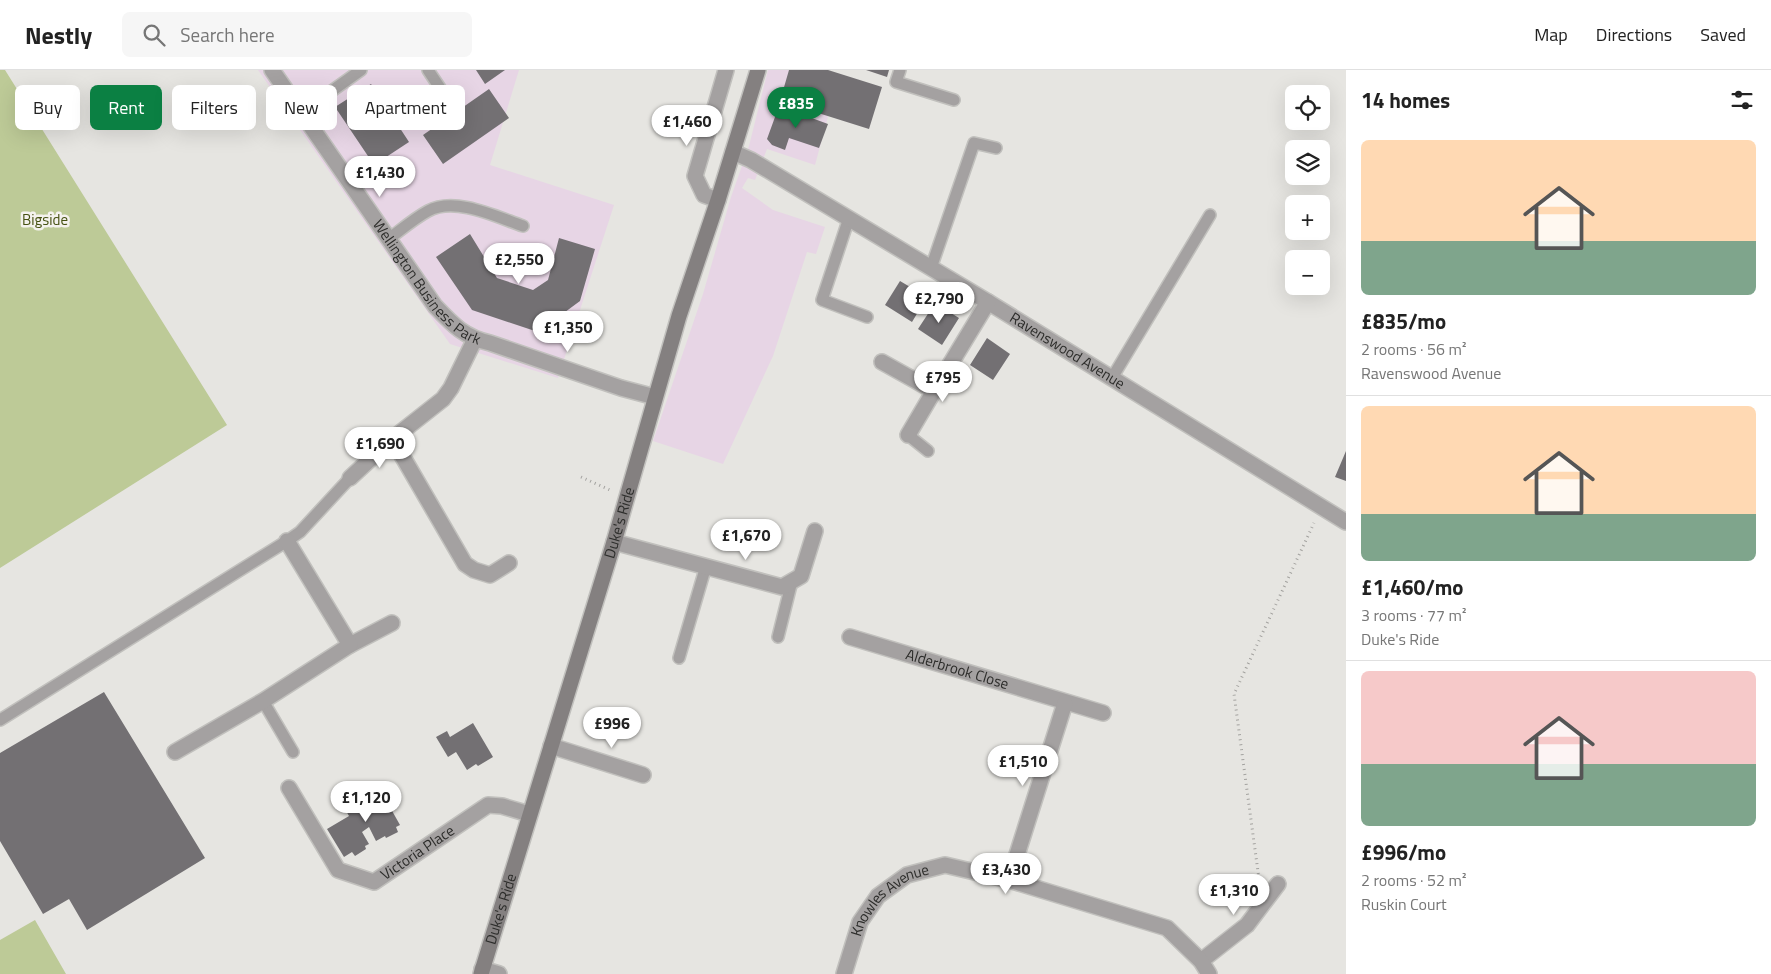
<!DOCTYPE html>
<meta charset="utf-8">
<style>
:root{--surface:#fff;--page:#f6f6f6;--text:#222;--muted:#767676;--line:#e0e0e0;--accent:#0b8043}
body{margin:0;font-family:"Titillium Web",sans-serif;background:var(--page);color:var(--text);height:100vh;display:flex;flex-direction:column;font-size:19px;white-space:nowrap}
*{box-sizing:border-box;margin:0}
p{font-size:16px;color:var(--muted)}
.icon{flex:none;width:28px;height:28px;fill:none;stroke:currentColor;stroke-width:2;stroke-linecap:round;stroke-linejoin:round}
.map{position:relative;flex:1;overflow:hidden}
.sheet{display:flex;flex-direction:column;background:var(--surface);width:425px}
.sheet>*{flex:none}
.hud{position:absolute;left:15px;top:15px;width:475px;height:45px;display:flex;gap:10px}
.tools{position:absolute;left:1285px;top:15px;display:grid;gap:10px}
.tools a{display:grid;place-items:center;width:45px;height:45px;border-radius:8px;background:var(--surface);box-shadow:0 5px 20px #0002;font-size:25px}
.price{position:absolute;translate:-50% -42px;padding:0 11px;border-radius:18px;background:#fff;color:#222;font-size:16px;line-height:32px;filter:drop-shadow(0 1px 2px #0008)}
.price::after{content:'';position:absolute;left:50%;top:30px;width:15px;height:11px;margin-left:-8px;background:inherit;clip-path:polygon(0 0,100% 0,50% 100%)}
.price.current{background:var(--accent);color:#fff}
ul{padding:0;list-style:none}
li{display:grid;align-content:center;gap:10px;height:265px;padding:0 15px}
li+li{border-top:1px solid var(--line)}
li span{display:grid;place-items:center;height:155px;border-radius:8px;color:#555}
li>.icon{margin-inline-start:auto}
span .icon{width:90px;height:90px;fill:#fffc;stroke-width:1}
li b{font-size:21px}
h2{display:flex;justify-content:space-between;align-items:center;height:60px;padding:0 15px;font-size:21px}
.pill{padding:0 18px;border-radius:8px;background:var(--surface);box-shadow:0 5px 20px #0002;font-size:18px;line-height:45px}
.pill.current{background:var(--accent);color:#fff}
header{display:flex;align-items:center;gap:30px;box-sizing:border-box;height:70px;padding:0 25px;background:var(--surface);border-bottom:1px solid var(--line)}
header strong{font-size:24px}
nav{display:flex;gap:28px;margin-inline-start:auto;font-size:18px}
.search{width:350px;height:45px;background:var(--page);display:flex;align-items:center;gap:12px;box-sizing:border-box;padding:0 18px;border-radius:8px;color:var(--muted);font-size:19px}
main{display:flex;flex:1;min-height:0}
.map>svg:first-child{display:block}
.commercial{fill:#e7d5e5}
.green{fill:#bdca97}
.building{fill:#737073}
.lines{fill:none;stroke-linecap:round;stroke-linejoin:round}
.lane-casing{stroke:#c1c0bd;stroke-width:14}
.street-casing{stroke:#c1c0bd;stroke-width:18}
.secondary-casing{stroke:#c1c0bd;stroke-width:18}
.path{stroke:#a3a29f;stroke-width:3;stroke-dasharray:1 4;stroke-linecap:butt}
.lane{stroke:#a4a1a1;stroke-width:11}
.street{stroke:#a4a1a1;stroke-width:15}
.secondary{stroke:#848080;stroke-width:15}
.labels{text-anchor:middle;stroke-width:5;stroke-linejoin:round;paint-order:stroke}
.park-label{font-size:15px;fill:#465112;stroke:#f4f2ee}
.street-label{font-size:15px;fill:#2d2d2b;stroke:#f4f2ee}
</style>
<header>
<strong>Nestly</strong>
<div class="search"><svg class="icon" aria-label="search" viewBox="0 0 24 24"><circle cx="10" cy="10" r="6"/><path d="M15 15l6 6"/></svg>Search here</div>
<nav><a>Map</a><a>Directions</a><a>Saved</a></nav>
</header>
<main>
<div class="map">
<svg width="1346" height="904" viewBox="0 0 1346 904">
<rect width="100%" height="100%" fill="#e6e5e1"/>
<!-- commercial -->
<path class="commercial" d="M258,0H519L490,95L614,135L558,308L450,274Z
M768,0H828L829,43L815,95L767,79L755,110L748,108L742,118L773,140L825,157L816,184L807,182L773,286L723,394L653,371L703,224L731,127L749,76Z"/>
<!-- green -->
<path class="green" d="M0,0H5L227,355L0,498Z
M35,850L66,904H0V870Z"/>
<!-- building -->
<path class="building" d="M476,0H505L485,14Z
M789,0H828L882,17L869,59L780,31Z
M866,0H889L887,7Z
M371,14L409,72L374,95L335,37Z
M489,19L509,48L443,94L423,65Z
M779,36L828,54L819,78L789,68L785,80L772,75L767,69Z
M470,164L497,208L533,220L548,210L559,168L595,179L580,231L538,262L472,240L436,187Z
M900,211L927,227L912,252L885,235Z
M935,233L959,248L942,275L918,259Z
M987,268L1010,284L993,310L970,295Z
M1346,381V411L1335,407Z
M104,622L205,788L87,860L69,829L43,844L0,771V683Z
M473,653L493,687L478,696L476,694L467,700L456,682L448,687L436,667L447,661L450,667Z
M389,714L400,734L391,739L400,755L396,757L398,762L386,768L385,766L376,771L369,757L362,762L369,774L365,776L366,779L355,786L352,782L344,787L327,759L349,746L345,739L355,733L359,739L381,727L377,721Z"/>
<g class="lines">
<defs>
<path id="lane" d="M428,0L450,33
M900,0L896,12L954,30
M301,43L361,0
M849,148L822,230L867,247
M390,168C402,159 415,148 428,141C455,126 497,147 523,156
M931,198L974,73L996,78
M1112,308L1210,145
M908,365L928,381
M778,567L792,511
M679,588L706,496
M263,631L293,682
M0,650L287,471L300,462L350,408"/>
<g id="street">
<path id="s1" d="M272,0L435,236C453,255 464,267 490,273L621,318L655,327"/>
<path id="s2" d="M733,82L751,90L988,232L1346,452"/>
<path d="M718,130L704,125L695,106L726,0"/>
<path d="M882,292L934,321L988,232"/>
<path d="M908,365L934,321"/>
<path d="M391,370L397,377L465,494L474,500L490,505L509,493"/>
<path d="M350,408L391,370L443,329L451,318L475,269"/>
<path d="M614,472L782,517L801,506L815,461"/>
<path id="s3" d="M850,567L1103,643"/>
<path d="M350,575L392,553"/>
<path d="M551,676L643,705"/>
<path d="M175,682L263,631L350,575L287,471"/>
<path id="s4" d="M289,718L338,800L374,812L488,735L502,736L529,744"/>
<path d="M1009,810L1065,633"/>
<path d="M1201,891L1247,855L1278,814"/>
<path d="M482,899L499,904"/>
<path id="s5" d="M844,904L860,852L878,826L907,805L945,795L1009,810L1167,858L1201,891L1209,904"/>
</g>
<g id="secondary">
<path id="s6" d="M481,904L614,472L679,246L718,130L758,0"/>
</g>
</defs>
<!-- lane casing -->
<use href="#lane" class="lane-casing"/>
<!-- street casing -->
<use href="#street" class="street-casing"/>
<!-- secondary casing -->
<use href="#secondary" class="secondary-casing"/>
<!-- path -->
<path class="path" d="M581,407L610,420
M1259,809L1234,624L1314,453"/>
<!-- lane -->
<use href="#lane" class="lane"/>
<!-- street -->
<use href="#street" class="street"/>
<!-- secondary -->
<use href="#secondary" class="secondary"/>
</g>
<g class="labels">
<!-- park labels -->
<g class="park-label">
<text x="45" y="155">Bigside</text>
</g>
<!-- street labels -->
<g class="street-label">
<text dy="5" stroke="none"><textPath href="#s1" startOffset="264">Wellington Business Park</textPath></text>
<text dy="5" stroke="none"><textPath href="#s2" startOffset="389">Ravenswood Avenue</textPath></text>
<text dy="5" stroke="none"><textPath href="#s6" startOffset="472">Duke's Ride</textPath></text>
<text dy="5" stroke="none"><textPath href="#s3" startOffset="112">Alderbrook Close</textPath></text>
<text dy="5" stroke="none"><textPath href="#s4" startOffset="186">Victoria Place</textPath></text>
<text dy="5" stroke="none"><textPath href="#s5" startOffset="92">Knowles Avenue</textPath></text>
<text dy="5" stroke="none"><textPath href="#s6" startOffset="68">Duke's Ride</textPath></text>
</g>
</g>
</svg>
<div class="tools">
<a><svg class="icon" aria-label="locate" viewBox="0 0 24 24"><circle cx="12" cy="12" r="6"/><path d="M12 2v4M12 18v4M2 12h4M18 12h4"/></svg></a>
<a><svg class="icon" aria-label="layers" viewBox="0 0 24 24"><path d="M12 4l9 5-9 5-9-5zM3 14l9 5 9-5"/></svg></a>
<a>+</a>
<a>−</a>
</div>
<b class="price current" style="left:796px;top:59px">£835</b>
<b class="price" style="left:687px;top:77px">£1,460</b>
<b class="price" style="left:380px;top:128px">£1,430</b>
<b class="price" style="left:519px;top:215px">£2,550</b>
<b class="price" style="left:939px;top:254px">£2,790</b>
<b class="price" style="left:568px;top:283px">£1,350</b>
<b class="price" style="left:943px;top:333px">£795</b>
<b class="price" style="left:380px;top:399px">£1,690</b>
<b class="price" style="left:746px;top:491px">£1,670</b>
<b class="price" style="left:612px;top:679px">£996</b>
<b class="price" style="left:1023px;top:717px">£1,510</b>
<b class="price" style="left:366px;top:753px">£1,120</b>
<b class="price" style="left:1006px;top:825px">£3,430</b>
<b class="price" style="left:1234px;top:846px">£1,310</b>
<div class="hud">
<a class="pill">Buy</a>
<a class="pill current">Rent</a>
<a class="pill">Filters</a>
<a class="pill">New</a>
<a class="pill">Apartment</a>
</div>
</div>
<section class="sheet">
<h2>14 homes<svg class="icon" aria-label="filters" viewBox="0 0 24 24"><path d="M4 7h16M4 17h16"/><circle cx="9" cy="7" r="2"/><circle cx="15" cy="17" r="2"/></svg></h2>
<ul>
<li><span style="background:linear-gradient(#ffd9b3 65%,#7fa58c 0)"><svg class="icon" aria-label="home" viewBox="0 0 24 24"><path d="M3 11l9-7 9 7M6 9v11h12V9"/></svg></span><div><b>£835/mo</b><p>2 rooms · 56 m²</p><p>Ravenswood Avenue</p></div></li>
<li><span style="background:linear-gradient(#ffd9b3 70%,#7fa58c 0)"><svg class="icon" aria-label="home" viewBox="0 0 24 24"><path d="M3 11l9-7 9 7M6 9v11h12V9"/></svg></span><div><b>£1,460/mo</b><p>3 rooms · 77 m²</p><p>Duke's Ride</p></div></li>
<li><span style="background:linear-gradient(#f6c9c9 60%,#7fa58c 0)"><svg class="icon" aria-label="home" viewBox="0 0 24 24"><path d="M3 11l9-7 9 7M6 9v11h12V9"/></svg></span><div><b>£996/mo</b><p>2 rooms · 52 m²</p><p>Ruskin Court</p></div></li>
</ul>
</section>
</main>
